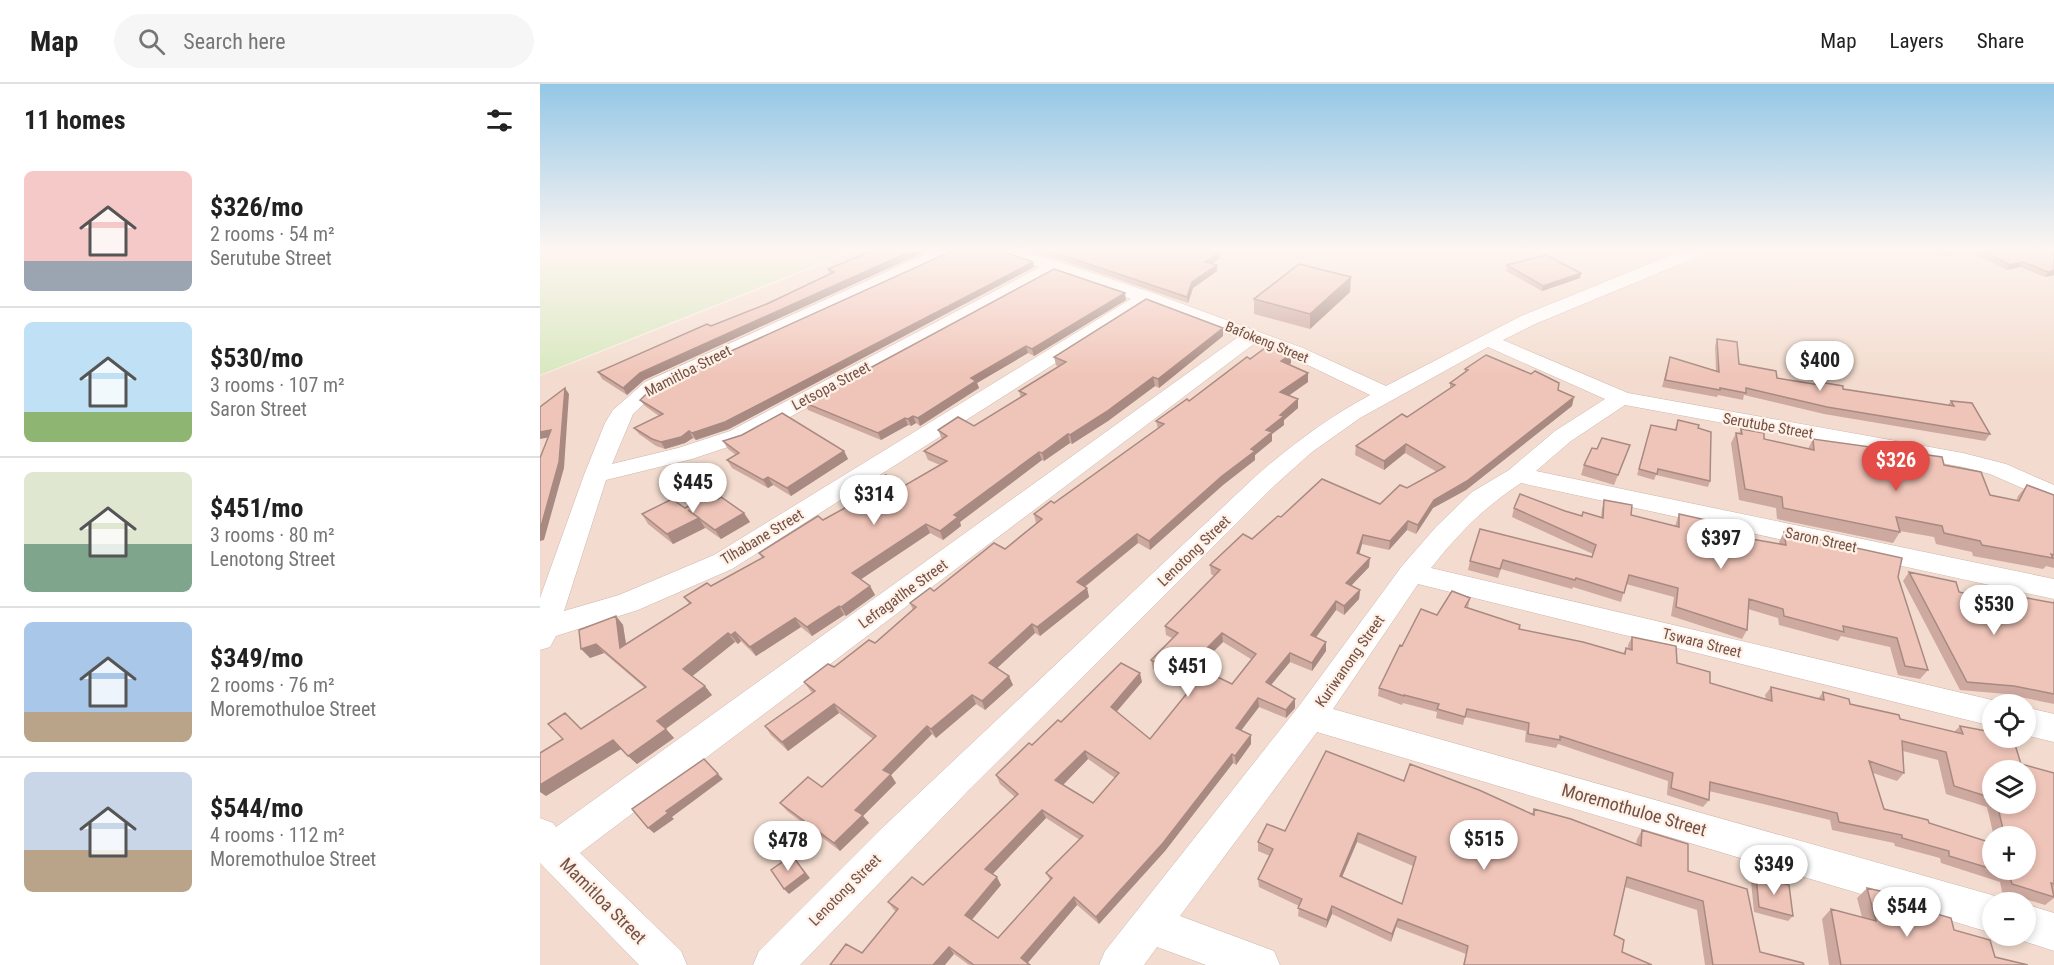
<!DOCTYPE html>
<meta charset="utf-8">
<style>
:root{--surface:#fff;--page:#f6f6f6;--text:#222;--muted:#767676;--line:#e0e0e0;--accent:#e44d47}
body{margin:0;font-family:"Roboto Condensed",sans-serif;background:var(--page);color:var(--text);height:100vh;display:flex;flex-direction:column;font-size:22px;white-space:nowrap}
*{box-sizing:border-box;margin:0}
p{font-size:20px;color:var(--muted)}
.icon{flex:none;width:33px;height:33px;fill:none;stroke:currentColor;stroke-width:2;stroke-linecap:round;stroke-linejoin:round}
.map{position:relative;flex:1;overflow:hidden}
.sheet{display:flex;flex-direction:column;background:var(--surface);width:540px}
.sheet>*{flex:none}
.controls{position:absolute;left:1442px;top:610px;display:grid;gap:12px}
.controls a{display:grid;place-items:center;width:54px;height:54px;border-radius:50%;background:var(--surface);box-shadow:0 3px 9px #0003;font-size:30px}
.price{position:absolute;translate:-50% -51px;padding:0 14px;border-radius:21px;background:#fff;color:#222;font-size:20px;line-height:39px;filter:drop-shadow(0 2px 3px #0008)}
.price::after{content:'';position:absolute;left:50%;top:36px;width:18px;height:14px;margin-left:-9px;background:inherit;clip-path:polygon(0 0,100% 0,50% 100%)}
.price.selected{background:var(--accent);color:#fff}
ul{padding:0;list-style:none}
li{display:flex;align-items:center;gap:18px;height:150px;padding:0 24px}
li+li{border-top:2px solid var(--line)}
li span{display:grid;place-items:center;flex:none;width:168px;height:120px;border-radius:9px;color:#555}
li>.icon{margin-inline-start:auto}
span .icon{width:72px;height:72px;fill:#fffc;stroke-width:1}
li b{font-size:26px}
h2{display:flex;justify-content:space-between;align-items:center;height:72px;padding:0 24px;font-size:26px}
header{display:flex;align-items:center;gap:36px;box-sizing:border-box;height:84px;padding:0 30px;background:var(--surface);border-bottom:2px solid var(--line)}
header strong{font-size:28px}
nav{display:flex;gap:33px;margin-inline-start:auto;font-size:21px}
.search{width:420px;height:54px;background:var(--page);display:flex;align-items:center;gap:15px;box-sizing:border-box;padding:0 21px;border-radius:33px;color:var(--muted);font-size:22px}
main{display:flex;flex:1;min-height:0}
.map>svg:first-child{display:block}
.residential{fill:#f3dccf;fill-rule:evenodd}
.green{fill:#d8e8c0}
.lines{fill:none;stroke-linecap:round;stroke-linejoin:round}
.minor-casing{stroke:#ceb4ab;stroke-width:1}
.minor{fill:#fff;fill-rule:evenodd}
.wall{fill:#cea99f;fill-rule:evenodd}
.shaded-wall{fill:#a88a82}
.building{fill:#f0c5b9;stroke:#a88a82;stroke-width:1.5;fill-rule:evenodd}
.labels{text-anchor:middle;stroke-width:4.5;stroke-linejoin:round;paint-order:stroke}
.far-street-label{font-size:14px;fill:#725048;stroke:#fff1e6}
.street-label{font-size:15px;fill:#725048;stroke:#fff1e6}
.near-street-label{font-size:18px;fill:#725048;stroke:#fff1e6}
</style>
<header>
<strong>Map</strong>
<div class="search"><svg class="icon" aria-label="search" viewBox="0 0 24 24"><circle cx="10" cy="10" r="6"/><path d="M15 15l6 6"/></svg>Search here</div>
<nav><a>Map</a><a>Layers</a><a>Share</a></nav>
</header>
<main>
<section class="sheet">
<h2>11 homes<svg class="icon" aria-label="filters" viewBox="0 0 24 24"><path d="M4 7h16M4 17h16"/><circle cx="9" cy="7" r="2"/><circle cx="15" cy="17" r="2"/></svg></h2>
<ul>
<li><span style="background:linear-gradient(#f6c9c9 75%,#9aa5b1 0)"><svg class="icon" aria-label="home" viewBox="0 0 24 24"><path d="M3 11l9-7 9 7M6 9v11h12V9"/></svg></span><div><b>$326/mo</b><p>2 rooms · 54 m²</p><p>Serutube Street</p></div></li>
<li><span style="background:linear-gradient(#bfe0f5 75%,#8fb573 0)"><svg class="icon" aria-label="home" viewBox="0 0 24 24"><path d="M3 11l9-7 9 7M6 9v11h12V9"/></svg></span><div><b>$530/mo</b><p>3 rooms · 107 m²</p><p>Saron Street</p></div></li>
<li><span style="background:linear-gradient(#dfe7d0 60%,#7fa58c 0)"><svg class="icon" aria-label="home" viewBox="0 0 24 24"><path d="M3 11l9-7 9 7M6 9v11h12V9"/></svg></span><div><b>$451/mo</b><p>3 rooms · 80 m²</p><p>Lenotong Street</p></div></li>
<li><span style="background:linear-gradient(#a9c7e8 75%,#b9a48a 0)"><svg class="icon" aria-label="home" viewBox="0 0 24 24"><path d="M3 11l9-7 9 7M6 9v11h12V9"/></svg></span><div><b>$349/mo</b><p>2 rooms · 76 m²</p><p>Moremothuloe Street</p></div></li>
<li><span style="background:linear-gradient(#c9d6e8 65%,#b9a48a 0)"><svg class="icon" aria-label="home" viewBox="0 0 24 24"><path d="M3 11l9-7 9 7M6 9v11h12V9"/></svg></span><div><b>$544/mo</b><p>4 rooms · 112 m²</p><p>Moremothuloe Street</p></div></li>
</ul>
</section>
<div class="map">
<svg width="1514" height="881" viewBox="0 0 1514 881">
<rect width="100%" height="100%" fill="#fcece1"/>
<!-- residential -->
<path class="residential" d="M316,167H1514V881H0V292ZM1452,621H1485V654H1452ZM1452,687H1485V720H1452ZM1452,753H1485V786H1452ZM1452,819H1485V852H1452Z"/>
<!-- green -->
<path class="green" d="M0,167H310L0,291Z"/>
<g class="lines">
<defs>
<path id="minor" d="M392,167H415L413,171L119,306L93,330L72,380L138,364L190,347L500,183L463,171L461,167H486L613,209L763,264L846,302L981,232L1141,167H1164L1162,171L995,240L963,256L1088,309L1423,369L1466,380L1514,401V418L1450,390L1423,383L1085,321L1031,357L996,387L1514,495V515L981,399C942,425 920,448 891,484L1452,616L1464,621H1452V642L878,500L793,625L1452,811L1467,819H1452V849L777,648L640,832L734,867L740,881H666L617,863L604,881H559L565,867L759,622L862,482L896,443L932,408L969,386L1015,347L1065,315L948,263L820,334L772,368L735,401L427,708L260,881H213L219,867L341,745L717,391C753,360 789,333 830,311L749,272L715,259L40,769L141,867L147,881H99L0,779V734L13,739L16,743L698,253L607,221L192,485L98,526L16,552L10,563L0,566V514L44,391L65,339L73,326L105,298ZM515,189L591,215L174,471L79,511L24,527L66,396L152,375L206,357Z
M1485,623L1514,630V658L1485,651Z
M1485,820L1514,829V867L1471,853L1485,852Z"/>
</defs>
<!-- minor casing -->
<use href="#minor" class="minor-casing"/>
<!-- minor -->
<use href="#minor" class="minor"/>
</g>
<!-- wall -->
<path class="wall" d="M320,167H386L104,296L87,311L62,295L58,288L171,242L229,219L290,190L288,185L326,170Z
M494,167H678L680,168V174L672,180L677,181V187L653,204L648,219Z
M1386,167H1414L1407,173Z
M1429,167H1514V191L1505,193L1480,183L1467,186Z
M493,178L494,183L189,345L156,356L153,354L145,359L125,365L116,362L99,350L94,344L119,332L105,322L100,316Z
M967,181L1041,189L1040,194L1002,207L966,187Z
M811,193L810,208L770,245L714,230V215Z
M586,216L494,272L488,269L437,299L439,304L380,342L376,339L371,342L368,341L341,356L268,326L265,319Z
M683,252L619,304L615,302L568,337L532,360L530,359L504,377L502,376L420,438L421,442L403,456L390,449L321,495L330,502L335,511L306,532L304,531L272,552L261,543L216,572L201,557L198,560L195,558L152,592L172,611L126,645L134,654L97,680L81,665L6,712L42,645L105,604L64,569L50,574L76,532L83,541L86,560L149,520L144,513L171,502L222,474L219,469L283,436L328,411L325,404L364,402L400,381L388,376L384,367L402,355L398,346L434,342L481,314L479,307L519,283L516,281L514,273Z
M1177,255L1199,280L1237,294L1278,301L1279,298L1303,305L1408,321L1411,317L1450,350L1445,357L1284,330L1204,311L1203,316L1178,311L1177,313L1122,303L1130,273L1176,287L1175,262Z
M751,270V279L749,281L768,298L748,312L758,324L744,336V341L732,350V357L715,371V376L683,401L610,466L598,459L545,503L547,504L549,513L500,552L495,549L457,584L473,601L445,626L436,620L396,654L392,650L351,691L356,699L323,732L329,739L300,767L247,727L240,719L282,703L333,655L299,629L248,667L231,651L225,642L272,609L264,598L294,583L335,559L373,526L370,519L394,507L465,465L496,439L494,430L514,419L618,345L616,337L649,317L710,275Z
M925,285L1018,306L1032,322L926,406L893,424L876,450L867,446L849,466L822,460L819,470L829,483L811,502L820,506L819,515L804,531L796,526L776,553L786,567L772,587L750,578L731,601L755,615V624L746,634L719,623L701,646L711,651V660L696,681L693,679L625,767L559,840L537,821L487,879L490,881H429L354,826L348,818L383,801L475,713L460,700L456,691L492,661L521,638L602,598L576,627L610,655L692,600L711,575L683,558L641,600L613,585L611,576L632,554L626,551L625,542L674,492L671,490L670,481L712,455L741,433L840,420L897,388L865,369L844,386L815,371L816,362L867,333L910,304V299L925,288ZM548,675L575,694L553,719L523,701ZM506,734L540,756L506,789L510,796L458,854L432,835L461,801L452,790Z
M1138,336L1158,344L1170,397L1168,403L1116,391L1114,396L1097,391L1111,341L1135,346Z
M1201,345L1224,355L1268,365L1273,355L1404,381L1450,411L1476,417L1478,412L1487,401L1514,411V484L1506,482L1503,485L1433,472L1432,468L1396,460L1394,453L1360,447V448L1353,459L1237,435L1236,424L1199,416L1191,359L1196,349H1199Z
M183,357L304,367L308,375L251,412L233,401L228,404L192,384L187,376L196,371L188,365Z
M1086,371L1074,401L1041,391L1044,381Z
M178,415L204,429L210,438L181,455L164,443L165,444L133,460L108,440L102,430L145,424Z
M1064,416L1091,431L1135,442L1139,430L1171,452L1208,461L1211,455L1240,460L1239,458L1244,448L1358,493L1388,586L1380,595L1358,591L1350,563L1301,552L1298,557L1239,541L1238,534L1208,525L1207,546L1202,555L1131,532L1134,513L1086,500L1081,518L1033,503L1032,505L961,485L958,494L928,486L930,477L1052,473L1053,470L972,433L974,424L1025,427L1042,432L1061,434L1062,425Z
M1369,488L1419,508L1469,521L1476,512L1512,519L1514,516V620L1466,610L1420,606L1363,497Z
M930,514L928,524L979,545L1083,570L1086,564L1088,565V561L1092,553L1170,599L1226,615L1225,611L1231,603L1278,615L1283,608L1310,620L1360,635L1414,648L1420,642L1481,680L1514,689V814L1505,821L1462,808L1460,798L1401,779L1400,774L1355,762L1354,759L1292,746L1290,736L1169,707V716L1163,723L1127,711L1128,697L1018,660L1016,664L985,658L986,647L925,633L923,641L896,634L897,628L863,619L862,621L838,612L839,604L862,562L897,531ZM1363,667L1398,676L1406,710L1447,723L1454,753H1485V786H1452V759L1344,725L1333,689L1357,697L1364,689ZM1452,687L1485,720H1452Z
M864,697L992,730L994,725L1096,760L1097,755L1102,746L1148,787L1220,868L1264,881H1165L1157,826L1085,803L1074,851L1082,868L1112,881H923L926,870L856,843L851,858L792,830L786,844L758,832L759,822L719,803L718,795L730,772L718,767V758ZM817,758L873,782L862,820L802,793Z
M1216,792L1253,832L1248,837L1214,828L1211,797Z
M1327,804L1369,822L1414,846L1455,873L1488,881H1289L1282,835L1291,825L1322,833L1317,814Z"/>
<!-- shaded-wall -->
<path class="shaded-wall" d="M371,167H386L104,296L87,311L83,304L100,289Z
M680,168V174L666,184L665,178Z
M493,178L494,183L189,345L156,356L152,349Z
M1483,178L1480,183L1467,186L1470,181Z
M677,181V187L653,204L648,219L647,213L652,198Z
M1514,186V191L1505,193L1508,188Z
M1041,189L1040,194L1002,207L1003,202Z
M811,193L810,208L770,245V230Z
M585,209L586,216L494,272L492,265Z
M683,244V252L619,304L618,295Z
M486,262L488,269L437,299L439,304L380,342L378,334L431,294Z
M751,270V279L741,286V277Z
M768,289V298L741,317L740,308Z
M613,293L615,302L568,337L532,360L530,351Z
M25,304L29,310L24,384L4,456L0,457V446Z
M1034,313L1032,322L926,406L893,424L876,450L878,441L894,416Z
M758,315V324L744,336V341L732,350V357L715,371V376L683,401L610,466L609,457L726,346L740,331Z
M373,332L376,339L371,342L368,335Z
M365,334L368,341L341,356L338,349Z
M11,346L16,352L0,355V348Z
M149,347L153,354L145,359L125,365L121,358Z
M528,350L530,359L504,377L502,369Z
M866,360L865,369L844,386V377Z
M304,367L308,375L251,412L247,404Z
M499,368L502,376L420,438L421,442L403,456L400,447L414,431Z
M228,393L233,401L228,404L223,396Z
M204,429L210,438L181,455L175,446Z
M159,434L165,444L133,460L127,450Z
M868,437L867,446L849,466L850,457Z
M386,440L390,449L317,498L312,489Z
M597,450L598,459L539,507L537,498Z
M823,451L822,460L817,478V469Z
M830,474L829,483L805,508L806,499Z
M330,502L335,511L306,532L301,523Z
M547,504L549,513L500,552L497,543Z
M820,506L819,515L804,531V522Z
M796,517V526L771,560V551Z
M299,522L304,531L272,552L267,543Z
M76,532L83,541L88,573L80,564Z
M255,534L261,543L216,572L210,563Z
M492,540L495,549L453,588L449,579Z
M195,548L201,557L198,560L191,551Z
M188,549L195,558L150,594L143,585Z
M682,549L683,558L641,600L639,592Z
M786,558V567L772,587V579Z
M56,560L64,569L50,574L41,565Z
M750,569V578L726,607V598Z
M600,589L602,598L573,632L571,623Z
M469,592L473,601L445,626L442,617Z
M165,602L172,611L125,645L117,637Z
M432,611L436,620L396,654L391,645Z
M718,614L719,623L697,652L696,644Z
M755,615V624L746,634V626Z
M294,620L299,629L248,667L242,658Z
M387,642L392,650L351,691L356,699L323,732L329,739L300,767L294,759L315,726L343,686Z
M126,645L134,654L97,680L88,672Z
M711,651V660L696,681L695,672Z
M73,656L81,665L6,712L0,708V701Z
M545,667L548,675L519,705L515,696Z
M692,670L693,679L625,767L559,840L556,833Z
M178,690L183,695L132,733L126,727Z
M502,726L506,734L450,793L445,785Z
M128,729L134,735L114,749L108,744Z
M818,749L817,758L799,800L800,792Z
M252,771L270,794L249,810L244,805Z
M457,793L461,801L430,838L425,831Z
M534,813L537,821L486,881L481,874Z
M792,822V830L786,844L787,836Z
M858,835L856,843L851,858L852,850Z
M409,863L414,870L405,881H393Z"/>
<!-- building -->
<path class="building" d="M332,167H371L100,289L83,304L58,288L167,240L171,242L229,219L294,188L288,185Z
M412,167H461L493,178L185,338L152,349L149,347L141,353L121,358L112,355L94,344L123,330L100,316L116,301Z
M510,167H678L680,168L665,178L677,181L652,198L647,213Z
M1443,167H1514V186L1508,188L1483,178L1470,181Z
M1006,171L1041,189L1003,202L967,181Z
M759,180L811,193L770,230L714,215Z
M514,185L585,209L492,265L486,262L431,294L436,297L378,334L373,332L368,335L365,334L338,349L265,319Z
M606,215L683,244L618,295L613,293L566,328L530,351L528,350L502,369L499,368L414,431L418,433L400,447L386,440L312,489L330,502L301,523L299,522L267,543L255,534L210,563L195,548L191,551L188,549L143,585L165,602L117,637L126,645L88,672L73,656L0,701V669L23,655L8,640L25,629L41,645L106,603L56,560L41,565L39,546L76,532L80,564L151,519L144,513L167,499L171,502L224,473L219,469L278,432L283,436L332,409L325,404L346,391L364,402L407,377L384,367L407,352L398,346L418,333L434,342L486,310L479,307L526,278L514,273Z
M1177,255L1197,258L1199,280L1236,287L1237,294L1280,301L1279,298L1303,302V305L1414,322L1411,317L1432,319L1450,350L1287,323L1206,304V309L1180,304V306L1125,296L1130,273L1179,288Z
M729,261L751,270L741,277L768,289L740,308L758,315L740,331L744,332L726,346L732,348L711,365L715,367L682,392L609,457L597,450L537,498L547,504L497,543L492,540L449,579L469,592L442,617L432,611L391,645L387,642L343,686L351,690L315,726L323,731L294,759L240,719L268,693L282,703L336,652L294,620L242,658L225,642L275,607L264,598L288,580L294,583L329,556L335,559L376,523L370,519L390,504L394,507L454,459L465,465L502,435L494,430L511,417L514,419L624,340L616,337L647,315L649,317L707,273L710,275Z
M946,271L991,290L995,287L1019,299L1018,306L1034,313L927,397L894,416L878,441L868,437L850,457L823,451L817,469L830,474L806,499L820,506L804,522L796,517L771,551L786,558L772,579L750,569L726,598L755,615L746,626L718,614L696,644L711,651L695,672L692,670L623,759L556,833L534,813L481,874L490,881H434L409,863L393,881H290L306,860L322,869L358,825L348,818L372,793L383,801L478,710L456,691L489,659L492,661L518,636L521,638L581,579L600,589L571,623L610,655L665,587L692,600L716,570L682,549L639,592L611,576L638,549L625,542L680,486L670,481L703,450L712,455L738,432L741,433L782,395L840,420L860,401L867,404L905,383L866,360L844,377L816,362L862,330L867,333L915,301L910,299L928,286L925,285ZM545,667L579,689L553,719L515,696ZM502,726L543,752L506,789L512,794L458,854L425,831L457,793L445,785Z
M25,304L19,378L0,446V374L11,346L0,348V323Z
M242,329L304,367L247,404L228,393L223,396L187,376L199,369L183,357L202,351Z
M1138,336L1159,341L1158,344L1171,348L1170,397L1118,385L1117,390L1099,385L1111,341L1136,346Z
M1201,345L1224,349V355L1274,366L1273,355L1402,373L1404,381L1441,388L1450,411L1479,417L1487,401L1514,411V471L1511,470L1513,474L1442,461L1440,457L1404,449L1402,442L1356,433L1360,448L1243,424L1242,413L1205,405L1196,349L1202,350Z
M1062,354L1090,361L1078,391L1044,381L1052,364L1057,365Z
M171,410L178,415L181,413L204,429L175,446L148,426L159,434L127,450L102,430L132,415L145,424Z
M980,410L1025,427L1042,432L1043,428L1063,434L1064,416L1092,421L1091,431L1139,443V430L1171,437V452L1212,462L1211,455L1246,461L1244,448L1362,474L1358,493L1388,586L1365,582L1357,554L1303,542L1304,548L1244,532L1243,525L1209,515L1207,546L1136,523L1138,504L1089,491L1084,509L1036,494L1035,496L963,476L960,485L930,477L940,445L1052,473L1056,461L974,424Z
M1369,488L1416,498L1419,508L1482,524L1476,512L1514,519V610L1474,602L1427,598Z
M912,507L930,514L925,523L980,541L979,545L1043,558L1085,570L1086,564L1092,566V553L1136,562L1137,579L1170,588V599L1232,617L1231,603L1284,616L1283,608L1309,615L1310,620L1359,631L1360,635L1423,650L1420,642L1452,648V654H1473L1481,680L1514,689V800L1511,799L1514,813L1472,800L1469,790L1455,786H1485V753H1465L1457,720H1485V687H1452V714L1414,702L1406,668L1362,657L1364,689L1329,677L1344,725L1388,736L1389,739L1452,759V785L1409,772V767L1362,754V751L1299,738L1297,729L1170,698L1169,716L1131,704L1133,689L1020,652V656L988,650L989,639L927,625L925,633L897,625L899,620L864,611V612L839,604L860,561L862,562L881,525L897,531Z
M786,667L864,697L870,680L939,706L994,731V725L1031,735L1101,762L1102,746L1148,760V787L1207,805L1220,868L1263,879L1264,881H1173L1163,817L1087,793L1074,851L1084,856L1082,868L1112,881H924L928,862L858,835L852,850L792,822L787,836L758,824L762,815L718,795L733,765L718,758L727,740L745,747ZM818,749L876,773L862,820L800,792Z
M164,675L178,690L126,727L128,729L108,744L92,725Z
M252,771L265,789L244,805L231,786Z
M1216,792L1249,801L1253,832L1219,823Z
M1327,804L1366,813L1369,822L1411,834L1414,846L1450,856L1455,873L1488,881H1301L1291,825L1336,837Z"/>
<!-- sky -->
<linearGradient id="sky" x2="0" y2="1"><stop stop-color="#94c7e6"/><stop offset="0.57" stop-color="#fef6f2"/><stop offset="1" stop-color="#fef6f2" stop-opacity="0"/></linearGradient>
<rect width="1514" height="291" fill="url(#sky)"/>
<g class="labels">
<!-- far-street labels -->
<g class="far-street-label">
<text transform="translate(727 258) rotate(22)" y="5">Bafokeng Street</text>
</g>
<!-- street labels -->
<g class="street-label">
<text transform="translate(148 287) rotate(-27)" y="5">Mamitloa Street</text>
<text transform="translate(291 302) rotate(-28)" y="5">Letsopa Street</text>
<text transform="translate(1228 342) rotate(10)" y="5">Serutube Street</text>
<text transform="translate(222 453) rotate(-31)" y="5">Tlhabane Street</text>
<text transform="translate(1281 456) rotate(12)" y="5">Saron Street</text>
<text transform="translate(654 467) rotate(-44)" y="5">Lenotong Street</text>
<text transform="translate(363 510) rotate(-36)" y="5">Lefragatlhe Street</text>
<text transform="translate(1162 559) rotate(14)" y="5">Tswara Street</text>
<text transform="translate(810 577) rotate(-55)" y="5">Kuriwanong Street</text>
<text transform="translate(305 806) rotate(-45)" y="5">Lenotong Street</text>
</g>
<!-- near-street labels -->
<g class="near-street-label">
<text transform="translate(1094 726) rotate(16)" y="6">Moremothuloe Street</text>
<text transform="translate(63 817) rotate(45)" y="6">Mamitloa Street</text>
</g>
</g>
</svg>
<div class="controls">
<a><svg class="icon" aria-label="locate" viewBox="0 0 24 24"><circle cx="12" cy="12" r="6"/><path d="M12 2v4M12 18v4M2 12h4M18 12h4"/></svg></a>
<a><svg class="icon" aria-label="layers" viewBox="0 0 24 24"><path d="M12 4l9 5-9 5-9-5zM3 14l9 5 9-5"/></svg></a>
<a>+</a>
<a>−</a>
</div>
<b class="price" style="left:1280px;top:308px">$400</b>
<b class="price selected" style="left:1356px;top:408px">$326</b>
<b class="price" style="left:153px;top:430px">$445</b>
<b class="price" style="left:334px;top:442px">$314</b>
<b class="price" style="left:1181px;top:486px">$397</b>
<b class="price" style="left:1454px;top:552px">$530</b>
<b class="price" style="left:648px;top:614px">$451</b>
<b class="price" style="left:944px;top:787px">$515</b>
<b class="price" style="left:248px;top:788px">$478</b>
<b class="price" style="left:1234px;top:812px">$349</b>
<b class="price" style="left:1367px;top:854px">$544</b>
</div>
</main>
